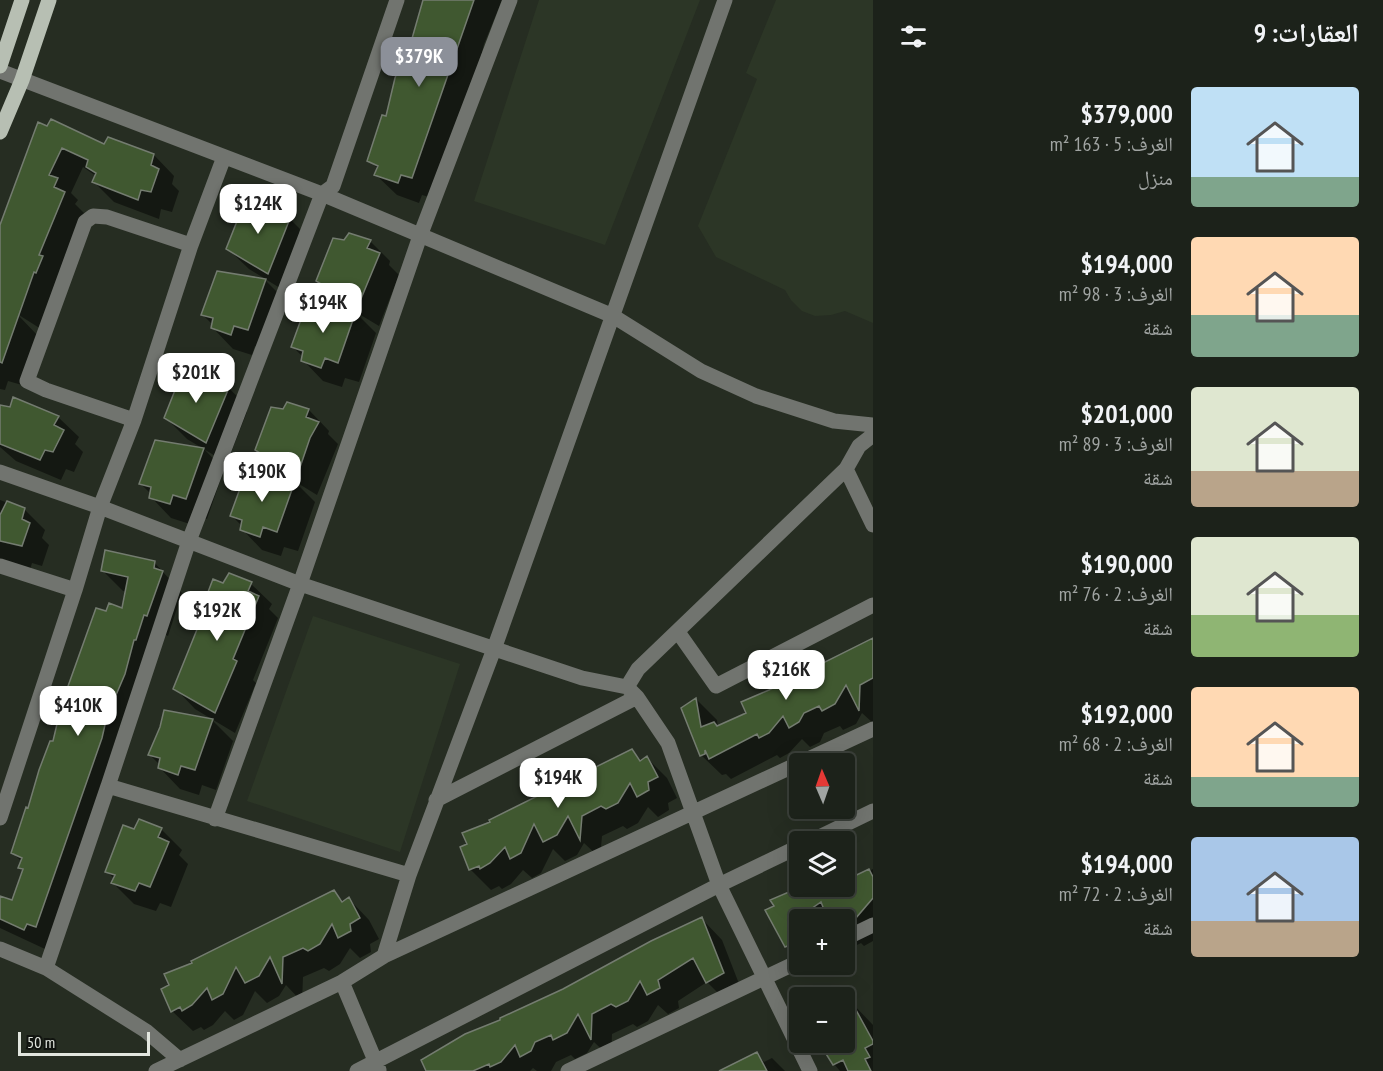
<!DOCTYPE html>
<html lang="ar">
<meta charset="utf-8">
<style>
:root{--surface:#1c221a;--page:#292f27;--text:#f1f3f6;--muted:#a0a4a2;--line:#3a3f39;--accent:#8c9099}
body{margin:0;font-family:"PT Sans Narrow","Noto Naskh Arabic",sans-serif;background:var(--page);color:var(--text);direction:rtl;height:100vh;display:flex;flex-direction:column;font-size:22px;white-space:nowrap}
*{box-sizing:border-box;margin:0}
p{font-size:20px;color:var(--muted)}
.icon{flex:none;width:33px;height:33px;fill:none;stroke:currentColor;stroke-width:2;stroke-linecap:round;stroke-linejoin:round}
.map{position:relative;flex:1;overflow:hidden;direction:ltr}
.panel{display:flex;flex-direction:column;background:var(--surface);width:510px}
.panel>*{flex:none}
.needle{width:39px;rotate:358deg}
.controls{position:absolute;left:789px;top:753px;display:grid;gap:12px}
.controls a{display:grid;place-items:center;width:66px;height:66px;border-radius:6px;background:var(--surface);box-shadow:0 6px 24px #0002,0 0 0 2px var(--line);font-size:30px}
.scale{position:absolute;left:18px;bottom:15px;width:132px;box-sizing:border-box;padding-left:6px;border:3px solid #e2e6df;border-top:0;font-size:16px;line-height:21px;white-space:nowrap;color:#e2e6df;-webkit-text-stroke:4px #111410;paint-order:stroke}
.price{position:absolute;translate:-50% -51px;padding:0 14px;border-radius:12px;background:#fff;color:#222;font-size:20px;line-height:39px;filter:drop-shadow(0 2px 3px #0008)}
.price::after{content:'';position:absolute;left:50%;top:36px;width:18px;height:14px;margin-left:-9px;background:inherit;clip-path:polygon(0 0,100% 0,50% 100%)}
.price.on{background:var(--accent);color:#fff}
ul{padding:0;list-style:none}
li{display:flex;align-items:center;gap:18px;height:150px;padding:0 24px}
li span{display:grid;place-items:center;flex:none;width:168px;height:120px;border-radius:6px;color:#555}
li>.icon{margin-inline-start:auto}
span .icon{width:72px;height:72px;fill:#fffc;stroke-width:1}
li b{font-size:26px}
h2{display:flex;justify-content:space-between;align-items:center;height:72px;padding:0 24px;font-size:26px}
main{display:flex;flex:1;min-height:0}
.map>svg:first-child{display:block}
.built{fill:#2c3626}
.shadow{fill:#0007}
.building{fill:#405830;stroke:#747c70;stroke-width:1.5}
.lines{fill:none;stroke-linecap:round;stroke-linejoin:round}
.minor{stroke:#71746f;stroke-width:15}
.major{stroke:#b7bfb3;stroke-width:15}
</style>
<main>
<section class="panel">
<h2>العقارات: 9<svg class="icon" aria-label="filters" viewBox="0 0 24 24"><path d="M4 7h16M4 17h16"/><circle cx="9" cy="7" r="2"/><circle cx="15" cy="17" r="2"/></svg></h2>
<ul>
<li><span style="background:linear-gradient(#bfe0f5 75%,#7fa58c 0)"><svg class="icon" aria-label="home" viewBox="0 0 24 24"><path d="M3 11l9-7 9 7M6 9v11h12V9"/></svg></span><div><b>$379,000</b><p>الغرف: 5 · 163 m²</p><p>منزل</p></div></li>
<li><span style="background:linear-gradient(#ffd9b3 65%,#7fa58c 0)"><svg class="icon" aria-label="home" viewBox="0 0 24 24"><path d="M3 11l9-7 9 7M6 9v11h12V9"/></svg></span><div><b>$194,000</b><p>الغرف: 3 · 98 m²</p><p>شقة</p></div></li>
<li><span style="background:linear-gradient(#dfe7d0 70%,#b9a48a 0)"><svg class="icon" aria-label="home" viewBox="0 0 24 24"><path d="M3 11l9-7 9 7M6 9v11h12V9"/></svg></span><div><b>$201,000</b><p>الغرف: 3 · 89 m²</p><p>شقة</p></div></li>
<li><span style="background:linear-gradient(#dfe7d0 65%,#8fb573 0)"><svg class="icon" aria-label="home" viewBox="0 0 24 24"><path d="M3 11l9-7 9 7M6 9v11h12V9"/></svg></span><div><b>$190,000</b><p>الغرف: 2 · 76 m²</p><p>شقة</p></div></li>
<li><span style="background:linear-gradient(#ffd9b3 75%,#7fa58c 0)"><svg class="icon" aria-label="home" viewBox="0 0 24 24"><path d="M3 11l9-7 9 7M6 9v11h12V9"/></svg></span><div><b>$192,000</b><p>الغرف: 2 · 68 m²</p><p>شقة</p></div></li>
<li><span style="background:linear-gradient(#a9c7e8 70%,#b9a48a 0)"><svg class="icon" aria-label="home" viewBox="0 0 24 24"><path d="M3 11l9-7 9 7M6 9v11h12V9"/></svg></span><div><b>$194,000</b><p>الغرف: 2 · 72 m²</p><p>شقة</p></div></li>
</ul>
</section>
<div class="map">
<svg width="873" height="1071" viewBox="0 0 873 1071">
<rect width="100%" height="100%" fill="#262d22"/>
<!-- built -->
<path class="built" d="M539,0H700L605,245L474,201Z
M776,0H873V323L845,311L831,315L815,316L802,311L791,300L785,290L716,257L698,226L757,79L746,73Z
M313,616L460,664L400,852L247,801Z"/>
<!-- shadow -->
<path class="shadow" d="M425,0H502L484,44L479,66L433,198L422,195L419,203L397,195L376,175L379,170L369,160L387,118L410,51Z
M39,124L105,146L154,155L174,176L172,184L179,191L172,212L161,209L159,219L114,202L94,182L96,176L83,167L71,193L78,200L75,204L84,213L41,329L0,303V234Z
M280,209L300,229L299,233L309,243L288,293L249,269L228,249Z
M370,241L390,261L389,265L399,275L379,326L339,302L318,281Z
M218,272L266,281L286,301L269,350L255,346L252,355L233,349L213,328V325L203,315Z
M308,304L356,313L376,333L359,382L345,378L342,387L323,381L303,360V357L293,347Z
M0,313L19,316L39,337L22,385L8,381L5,390L0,389Z
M218,378L239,398L237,402L247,412L227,463L187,439L166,418Z
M288,403L309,410L329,431L328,434L338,444L317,495L278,471L257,450Z
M0,406L58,417L79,437L75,444L83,452L74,472L66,469L61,480L16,461L0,447Z
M156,441L205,450L224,470L207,519L193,515L190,524L171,518L151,497V494L141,484Z
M247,474L295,482L315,502L298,551L284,547L281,556L262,550L242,529V526L232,516Z
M0,500L24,509L45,530L42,538L49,545L42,566L32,563L29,573L0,562Z
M154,562L182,593L168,636L164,634L45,949L0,928V898L13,902L24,872L19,867L22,862L12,852L54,743L107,613L123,610L127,592L123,591L102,570Z
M251,584L272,604L269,609L278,618L253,680L256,683L235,733L195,709L175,688Z
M873,639V723L862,713L856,724L843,730L840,726L824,733L820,742L810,747L802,739L789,753L780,758L777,755L731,779L726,774L722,775L701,755L683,709L696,699L717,720L718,728L748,713L769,692Z
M212,720L233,741L216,790L202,785L199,795L180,789L160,768V765L150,755Z
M632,751L642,761L647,758L667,778L677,798L668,803L669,810L658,817L648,807L638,823L627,829L623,826L602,836L600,858L584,843L577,855L565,861L553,849L541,873L532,878L523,870L511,884L502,889L499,886L491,890L470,869L469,844L492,822Z
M161,829L182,850L179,855L188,864L171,907L160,903L156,911L134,904L113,883L115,879L107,872L134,831Z
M873,869V941L864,946L861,943L853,947L844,938V920H800V960L786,946L767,911L819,886L824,892L844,886L854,878Z
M334,892L344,902L349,899L369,920L379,939L370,944L371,952L360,958L350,948L340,964L329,971L324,968L303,977L302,1002L286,985L279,996L267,1003L255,991L243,1015L234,1020L225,1011L213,1025L204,1030L201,1027L193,1031L172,1011V986L194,964Z
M702,919L722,940L743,994L727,1002L707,982L678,1001L679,1008L668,1014L658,1005L648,1021L637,1027L633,1024L612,1034L611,1058L594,1042L587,1053L575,1059L571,1055L556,1062L551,1071H537L533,1068L530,1071H428L502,1020Z
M851,1002L873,1025V1071H840L834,1064L822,1042H844Z
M757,1054L764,1062L772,1058L785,1071H739Z"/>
<!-- building -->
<path class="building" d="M423,0H474L412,178L401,175L398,183L374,175L378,166L367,161L382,115L386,116L395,78L406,48L409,49Z
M51,119L104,144L108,137L154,154L151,165L159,169L151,192L141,190L138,200L92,182L96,173L86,167L88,160L62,148L49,175L58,178L54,187L65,192L39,255L43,256L36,273L34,272L2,363L0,362V225L38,122L47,126Z
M258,200L281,208L277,216L289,221L268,274L226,249L243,206L254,208Z
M349,233L371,240L367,248L380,253L358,306L316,281L333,238L344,240Z
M217,271L266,279L248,330L234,326L231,335L211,328L213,318L201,315Z
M307,303L356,311L338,363L325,358L321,368L301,361L303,351L291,347Z
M197,370L219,377L215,385L228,390L206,443L164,418L181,375L192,377Z
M13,397L59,416L54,425L64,430L53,452L45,450L40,460L0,444V405L10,407Z
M287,402L309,409L306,417L319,422L310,438L297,476L255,450L271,407L283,409Z
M155,440L204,448L186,499L173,495L170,504L149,498L151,487L139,484Z
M246,472L295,481L277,532L263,527L260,537L240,530L242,520L230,516Z
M7,501L25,508L22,519L30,523L22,546L0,541V515Z
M105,550L155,561L154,568L163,571L147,616L144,615L136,640H134L125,674L107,716L102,738L36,927L27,924L24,930L0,919V896L12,900L23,869L18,868L22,858L11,853L26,807L28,808L39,770L50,741H53L62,703L96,608L106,611L109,603L122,608L128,577L101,571Z
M229,573L252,582L248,591L259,596L233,659L237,661L215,713L173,689L198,627L195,626L213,579L223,583Z
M873,638V678L860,685L859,711L846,685L835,704L822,711L819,706L804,713L799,722L789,728L783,716L769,733L759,738L757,734L709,759L705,750V754L700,756L681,708L696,698L701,727L714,722L717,726L746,713L741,702L769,690Z
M164,710L213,719L195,770L181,766L178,775L158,768L160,758L148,755L160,727Z
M632,749L640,761L647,756L658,777L648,782L649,790L637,797L630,783L618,803L606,809L601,806L582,816L580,840L568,816L557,835L543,842L534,824L521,853L510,859L505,847L490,863L480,869L479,866L469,870L460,847L467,844L462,833L490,822L489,820Z
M139,819L162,828L158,837L169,842L150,887L139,883L135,891L111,883L115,875L105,872L123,825L134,829Z
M869,869L873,877V898L849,926L844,928V920H828L821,902L794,921L800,934V941L785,947L765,910L774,906L770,900L803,886H819L823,891L834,886H844V881Z
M334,890L342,902L349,897L360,918L350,924L351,931L338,938L332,924L320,944L308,951L303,948L283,957L282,984L270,957L259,976L245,983L236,967L223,994L212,1000L207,988L192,1005L182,1011L180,1007L171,1012L161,989L169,985L164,974L192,963L191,961Z
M702,917L724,973L706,983L693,958L658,980L660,988L647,995L640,981L628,1001L616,1007L611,1004L592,1014L591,1040L578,1014L567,1033L553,1040L551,1035L535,1042L531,1051L520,1057L515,1045L501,1062L490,1067L489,1064L473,1071H426L421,1060L465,1034L500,1020V1018L563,989L651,941Z
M844,988L873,1041V1044L865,1048L870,1057L865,1059L871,1071H848L843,1060L833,1065L823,1049L837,1042H844Z
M757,1052L767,1071H719Z"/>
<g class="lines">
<!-- minor -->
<path class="minor" d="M0,71L322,194L613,316L701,371L756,396L834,421L873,425
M134,420L46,390L27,381L85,222L93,216L107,217L191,245
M846,469L873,525
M0,472L100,507L300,584L582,678L627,687L637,697L668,743L719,885L810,1071
M0,566L75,590
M678,632L716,686L873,605
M627,687L638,669L846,469L859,446L873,435
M108,786L189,541L322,194L333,186L397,0
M436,800L637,697
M0,818L75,590L100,507L134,420L191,245L224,157
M215,819L300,584L420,236L510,0
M809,842L873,811
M844,939L873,925
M0,949L46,968L146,1031L180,1060
M384,956L409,875L494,649L725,0
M46,968L108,786L409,875
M342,982L379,1070
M156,1071L342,982L384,956L873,729
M357,1071L719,885L800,846
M568,1071L800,961"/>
<!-- major -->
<path class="major" d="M0,66L22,0
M0,132L22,80L49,0"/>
</g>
</svg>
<div class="controls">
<a><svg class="needle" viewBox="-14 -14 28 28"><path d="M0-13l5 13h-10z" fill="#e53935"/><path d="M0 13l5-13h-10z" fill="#a0a4a2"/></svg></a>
<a><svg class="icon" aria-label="layers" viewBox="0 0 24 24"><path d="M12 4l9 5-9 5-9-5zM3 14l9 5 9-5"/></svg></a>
<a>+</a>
<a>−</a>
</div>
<div class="scale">50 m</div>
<b class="price on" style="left:419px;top:88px">$379K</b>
<b class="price" style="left:258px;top:235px">$124K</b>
<b class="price" style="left:323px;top:334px">$194K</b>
<b class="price" style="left:196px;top:404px">$201K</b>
<b class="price" style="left:262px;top:503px">$190K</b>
<b class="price" style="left:217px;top:642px">$192K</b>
<b class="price" style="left:786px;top:701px">$216K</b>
<b class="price" style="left:78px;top:737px">$410K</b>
<b class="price" style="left:558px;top:809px">$194K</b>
</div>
</main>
